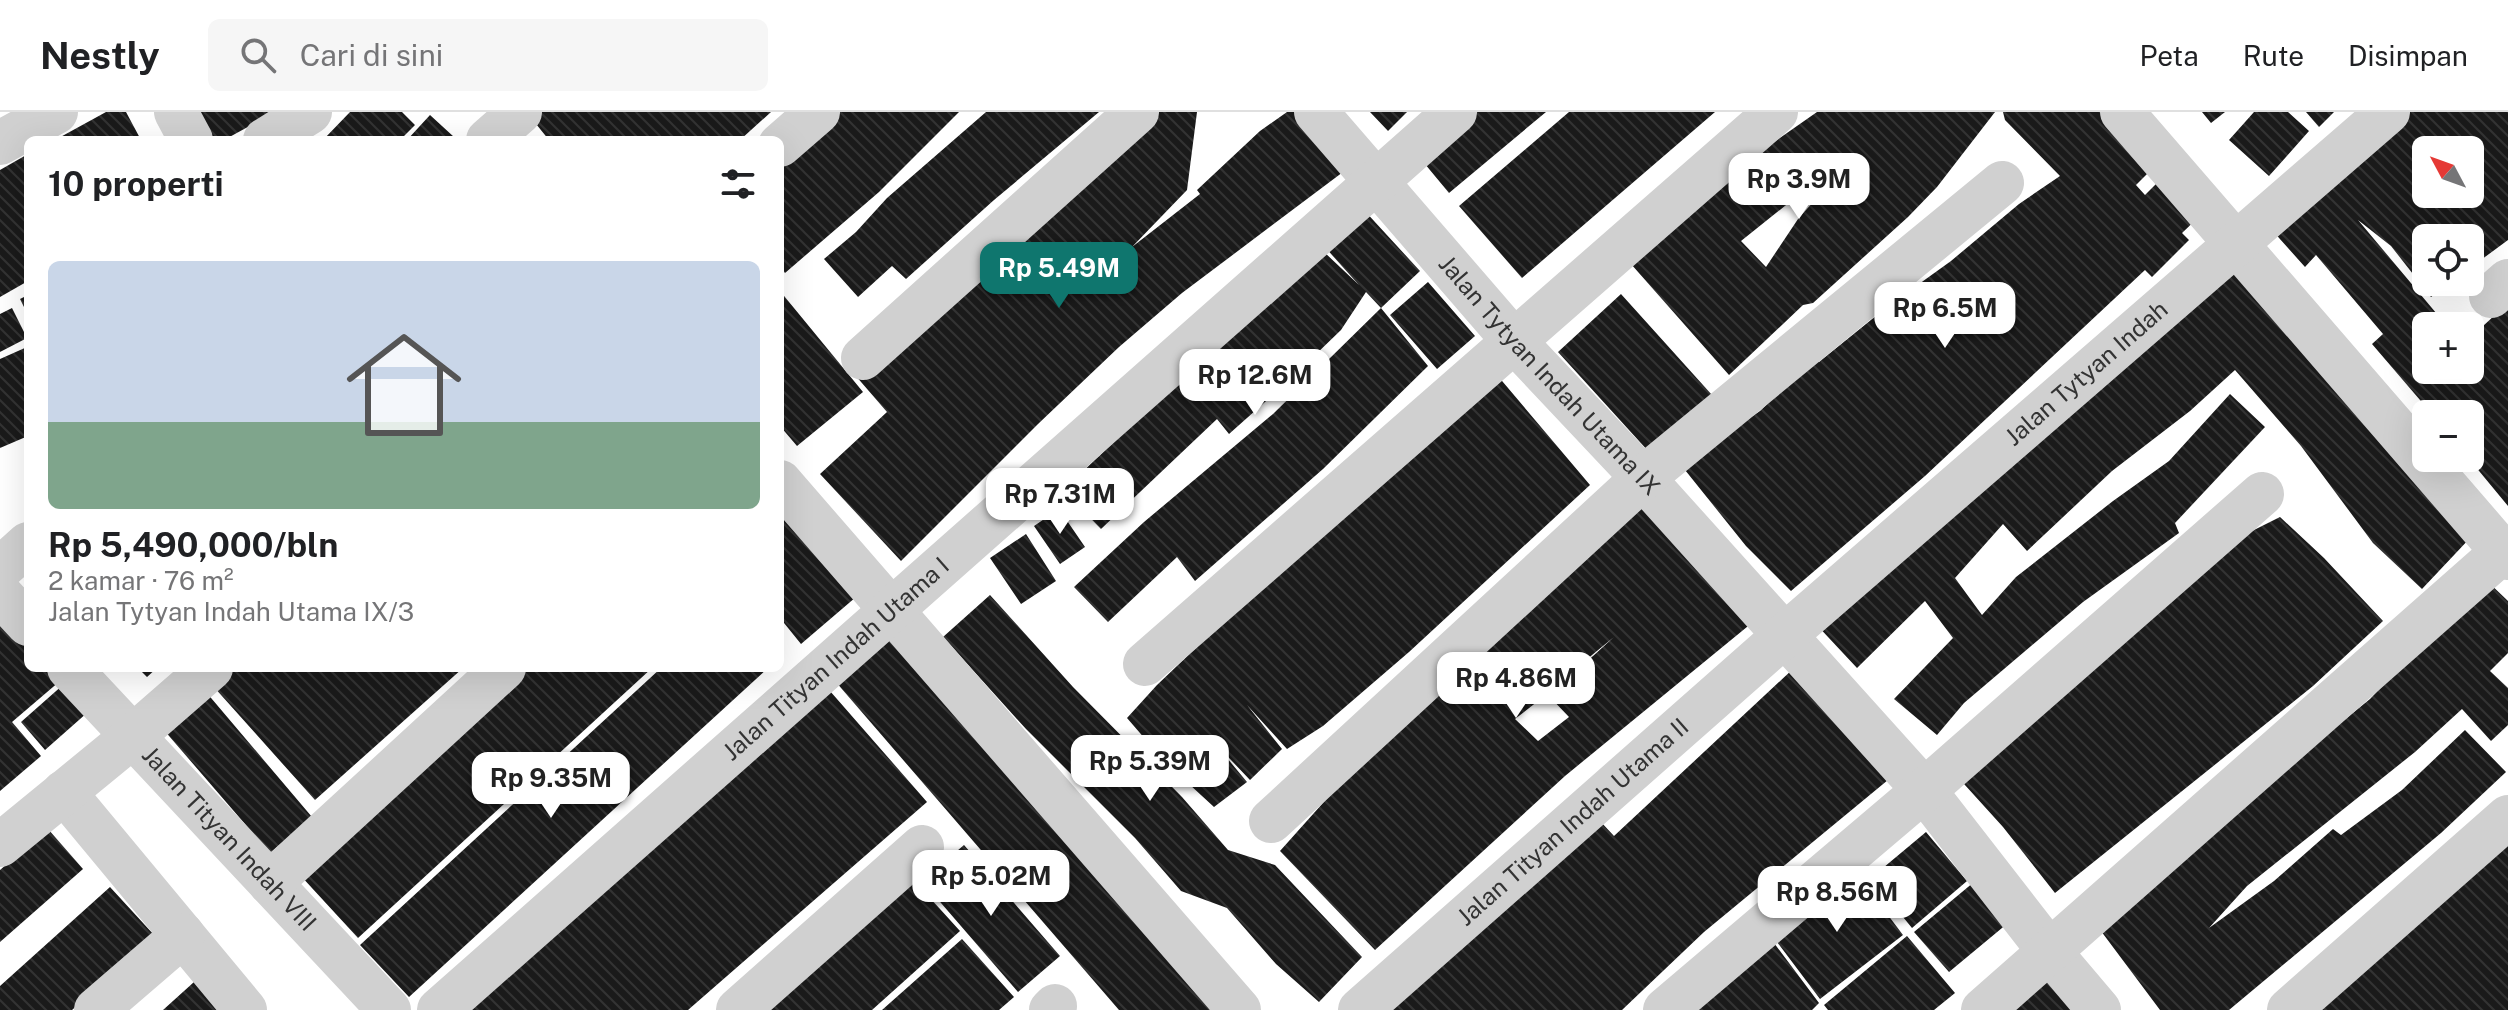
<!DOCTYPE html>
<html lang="id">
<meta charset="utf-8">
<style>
:root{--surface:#fff;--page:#f6f6f6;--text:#202124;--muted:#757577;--line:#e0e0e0;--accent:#0f766e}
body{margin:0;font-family:"Public Sans",sans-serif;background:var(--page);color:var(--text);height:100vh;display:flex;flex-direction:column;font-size:30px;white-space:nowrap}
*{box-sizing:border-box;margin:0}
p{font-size:26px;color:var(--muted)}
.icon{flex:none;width:44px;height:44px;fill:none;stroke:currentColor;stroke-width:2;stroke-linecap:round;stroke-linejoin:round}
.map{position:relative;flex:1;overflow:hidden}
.side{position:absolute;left:24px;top:24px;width:760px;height:536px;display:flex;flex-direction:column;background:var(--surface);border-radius:12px;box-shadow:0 8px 32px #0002}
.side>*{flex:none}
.needle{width:52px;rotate:311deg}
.tools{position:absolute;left:2412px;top:24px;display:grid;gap:16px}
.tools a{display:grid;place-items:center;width:72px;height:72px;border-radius:12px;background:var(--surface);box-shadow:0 8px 32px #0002;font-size:40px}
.price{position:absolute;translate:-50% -68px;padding:0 18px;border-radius:16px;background:#fff;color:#222;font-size:26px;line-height:52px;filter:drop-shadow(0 2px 4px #0008)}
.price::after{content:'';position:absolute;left:50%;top:48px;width:24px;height:18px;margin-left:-12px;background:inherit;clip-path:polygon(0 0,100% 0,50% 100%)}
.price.current{background:var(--accent);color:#fff}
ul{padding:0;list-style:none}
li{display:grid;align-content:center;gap:16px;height:424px;padding:0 24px}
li+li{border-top:2px solid var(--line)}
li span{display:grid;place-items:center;height:248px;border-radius:12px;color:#555}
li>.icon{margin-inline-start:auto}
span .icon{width:144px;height:144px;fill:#fffc;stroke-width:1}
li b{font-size:34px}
h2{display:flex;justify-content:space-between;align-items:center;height:96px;padding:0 24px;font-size:34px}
header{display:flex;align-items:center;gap:48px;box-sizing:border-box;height:112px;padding:0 40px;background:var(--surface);border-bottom:2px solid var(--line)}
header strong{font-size:38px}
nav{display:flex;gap:44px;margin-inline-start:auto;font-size:28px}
.search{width:560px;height:72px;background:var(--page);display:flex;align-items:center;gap:20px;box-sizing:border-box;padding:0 28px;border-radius:12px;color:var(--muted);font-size:30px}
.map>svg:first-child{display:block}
.building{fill:url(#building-back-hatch);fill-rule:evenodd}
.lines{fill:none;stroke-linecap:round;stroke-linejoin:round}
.minor{stroke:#d0d0d0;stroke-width:44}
.labels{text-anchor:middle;stroke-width:8;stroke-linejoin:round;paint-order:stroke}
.street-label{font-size:24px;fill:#333;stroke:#fff}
</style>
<header>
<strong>Nestly</strong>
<div class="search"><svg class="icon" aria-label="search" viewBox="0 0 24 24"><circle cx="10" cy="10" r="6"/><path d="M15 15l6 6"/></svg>Cari di sini</div>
<nav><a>Peta</a><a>Rute</a><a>Disimpan</a></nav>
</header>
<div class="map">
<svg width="2508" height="898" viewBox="0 0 2508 898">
<defs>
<pattern id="building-back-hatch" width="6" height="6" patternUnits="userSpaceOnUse" patternTransform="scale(2)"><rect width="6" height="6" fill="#1a1a1a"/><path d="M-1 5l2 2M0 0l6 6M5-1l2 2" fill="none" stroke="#333"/></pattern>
</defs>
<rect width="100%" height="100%" fill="#fff"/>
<!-- building -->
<path class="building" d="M106,0H126L141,28H55Z
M188,0H275L224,28H203Z
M350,0H402L415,13L400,28H323Z
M540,0H771L740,28H549L532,7Z
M838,0H959L879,80L785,161L780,155V49Z
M986,0H1099L994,88L906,167L892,154L858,185L824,147L856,120L887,86Z
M1145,0H1197L1187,78L1132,135L1200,82L1197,78L1260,19L1287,0H1301L1351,54L1182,181L1119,235L1038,312L901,449L820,362L887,300L855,263Z
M1370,0H1407L1388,19Z
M1464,0H1546L1449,81L1415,40Z
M1569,0H1715L1522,166L1459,94Z
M1817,0H1995L1937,75L1908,105L1813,191L1803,193L1729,263L1631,152L1748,48ZM1836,53L1849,70L1854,72L1822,80L1798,107L1766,155L1741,129Z
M2003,0H2111L2157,52L2136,73L2145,83L2167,61L2204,100L2182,121L2189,128L2152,165L2145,158L1925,364L1791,479L1746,434L1681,353L1760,299L1812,248L1819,250L1887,195L1951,149L2019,92L2060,64L2005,8Z
M2202,0H2225L2211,11Z
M2254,0H2288L2309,19L2269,64L2229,28Z
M2306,0H2334L2319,15Z
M2399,0H2508V128L2470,156V126H2426V170H2451L2431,185L2391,134L2358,108L2447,214H2426V258H2470V226L2508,191V394L2470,348V302H2432L2372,232L2383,222L2316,143L2305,155L2271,117ZM2426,38H2470V82H2426Z
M430,3L454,25L451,28H407Z
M28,42V169L0,185V58Z
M1363,97L1420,159L1381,196L1428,254L1323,357L1195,469L1177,445L1108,510L1074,475L1144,410L1273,302L1381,196L1366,180L1341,218L1282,275L1229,322L1217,307L1101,417L1063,378L1180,268L1323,139L1359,173L1323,133Z
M2232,159L2471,425L2422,477L2373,431L2301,334L2235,258L2190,299L2112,359L2027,439L2003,412L1955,466L1982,503L2016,465L2113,389L2169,349L2230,282L2265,315L2175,411L2179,421L2083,490L1964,591L1937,623L1894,587L1953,526L1925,489L1857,556L1814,510Z
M1428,170L1475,224L1437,257L1390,203Z
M780,179L863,280L797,334L780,314Z
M1621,182L1712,283L1649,340L1558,240Z
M28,183V203L20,187Z
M12,196L27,226L0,240V202Z
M27,235L28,324L0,336V247Z
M1497,263L1590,373L1409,540L1323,614L1287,637L1247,593L1282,637L1250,668L1212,628L1247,670L1214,695L1165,650L1127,606L1157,573L1344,395Z
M1641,379L1753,510L1565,664L1375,838L1280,739L1373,635ZM1614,525L1572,563L1552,578L1575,557ZM1547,582L1569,605L1538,629L1515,607Z
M780,397L856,485L801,532L780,506Z
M1059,397L1085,435L1060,452L1034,414Z
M2280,405L2324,446L2383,509L2313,574L2055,781L2003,715L1955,662L2228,431Z
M1026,422L1056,469L1021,492L990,446Z
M2485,467L2508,489V541L2490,559L2508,576V613L2491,629L2462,597L2415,640L2247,774L2209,816L2274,769L2333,717L2341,723L2402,678L2465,618L2506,660L2441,721L2229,898H2160L2095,811L2370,587Z
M990,483L1073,575L1182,685L1228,738L1275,753L1362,845L1319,890L1276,852L1227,796L1181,779L1135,726L1026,617L943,525Z
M0,501L28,530V556H49L60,569L12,610L41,644L0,679Z
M892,518L1222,898H1119L835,569Z
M138,556H157L147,565Z
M233,556H463L315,688L213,574Z
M525,556H652L358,826L300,763Z
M661,556H768L409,885L360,833Z
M1794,556L1894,663L1704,820L1622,898H1386L1600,709L1614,724Z
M64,572L88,600L45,638L21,610Z
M830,579L927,690L688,898H464Z
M206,580L312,705L270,741L163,617Z
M48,717L83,757L0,830V758Z
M1926,720L1967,769L1912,816L1871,766Z
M2508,721V898H2316Z
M964,733L1060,844L1018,880L922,769Z
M1854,758L1903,823L1820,887L1771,822Z
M911,765L960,819L872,898H762Z
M1974,770L2008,811L1949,860L1914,820Z
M110,775L155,824L72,898H0V874Z
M1907,824L1955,881L1934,898H1828L1824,893Z
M962,827L1014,885L999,898H882Z
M1771,827L1819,891L1812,898H1690Z
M2046,864L2080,898H2007Z
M194,870L219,898H163Z"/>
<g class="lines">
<!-- minor -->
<g class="minor">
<path d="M176,0L191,28"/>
<path id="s1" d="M1316,0L1514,229L1643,366L1924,678L2049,839L2099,898"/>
<path d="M2122,0L2508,446"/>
<path d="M265,28L310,0"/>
<path d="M488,28L520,0"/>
<path d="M0,31L56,0"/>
<path d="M780,33L818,0"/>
<path d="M2491,184L2508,169"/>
<path d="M863,246L1137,0"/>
<path d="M780,370L1239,898"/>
<path d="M0,457L28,432"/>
<path d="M0,482L28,512"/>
<path d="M1145,552L1776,0"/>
<path id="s2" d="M69,556L389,898"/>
<path d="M64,680L245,898"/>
<path d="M1271,709L1643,366L2002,71"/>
<path d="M0,733L133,624L211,556"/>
<path d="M270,771L504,556"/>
<path d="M96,898L183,823"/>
<path id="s3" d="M439,898L1455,0"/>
<path d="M738,898L922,735"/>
<path d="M1051,898L1055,894"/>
<path id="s4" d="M1360,898L1785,523L2388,0"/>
<path d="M1665,898L1936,668L2262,382"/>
<path d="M1983,898L2508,435"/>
<path d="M2289,898L2508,705"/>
</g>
</g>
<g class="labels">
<!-- street labels -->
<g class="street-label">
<text dy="8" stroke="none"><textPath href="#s1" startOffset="352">Jalan Tytyan Indah Utama IX</textPath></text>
<text dy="8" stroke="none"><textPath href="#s4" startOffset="966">Jalan Tytyan Indah</textPath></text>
<text dy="8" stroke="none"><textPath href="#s3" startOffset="530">Jalan Tityan Indah Utama I</textPath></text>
<text dy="8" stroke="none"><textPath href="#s4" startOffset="284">Jalan Tityan Indah Utama II</textPath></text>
<text dy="8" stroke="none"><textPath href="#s2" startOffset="234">Jalan Tityan Indah VIII</textPath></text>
</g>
</g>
</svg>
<div class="tools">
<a><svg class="needle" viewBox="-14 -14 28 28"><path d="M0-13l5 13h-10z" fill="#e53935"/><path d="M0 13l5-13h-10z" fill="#757577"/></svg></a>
<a><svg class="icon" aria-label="locate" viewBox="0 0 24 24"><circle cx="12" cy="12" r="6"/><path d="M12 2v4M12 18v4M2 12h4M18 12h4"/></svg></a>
<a>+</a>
<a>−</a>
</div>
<b class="price" style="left:1799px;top:109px">Rp 3.9M</b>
<b class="price current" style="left:1059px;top:198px">Rp 5.49M</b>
<b class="price" style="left:1945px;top:238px">Rp 6.5M</b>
<b class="price" style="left:1255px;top:305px">Rp 12.6M</b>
<b class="price" style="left:1060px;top:424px">Rp 7.31M</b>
<b class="price" style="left:1516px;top:608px">Rp 4.86M</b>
<b class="price" style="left:1150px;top:691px">Rp 5.39M</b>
<b class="price" style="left:551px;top:708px">Rp 9.35M</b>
<b class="price" style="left:991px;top:806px">Rp 5.02M</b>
<b class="price" style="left:1837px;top:822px">Rp 8.56M</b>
<section class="side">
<h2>10 properti<svg class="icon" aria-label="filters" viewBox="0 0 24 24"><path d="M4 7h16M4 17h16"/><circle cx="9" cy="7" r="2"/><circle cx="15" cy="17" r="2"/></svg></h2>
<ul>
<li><span style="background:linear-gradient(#c9d6e8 65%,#7fa58c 0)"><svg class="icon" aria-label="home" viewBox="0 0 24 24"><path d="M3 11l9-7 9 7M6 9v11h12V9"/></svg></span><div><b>Rp 5,490,000/bln</b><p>2 kamar · 76 m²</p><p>Jalan Tytyan Indah Utama IX/3</p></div></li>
</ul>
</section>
</div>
